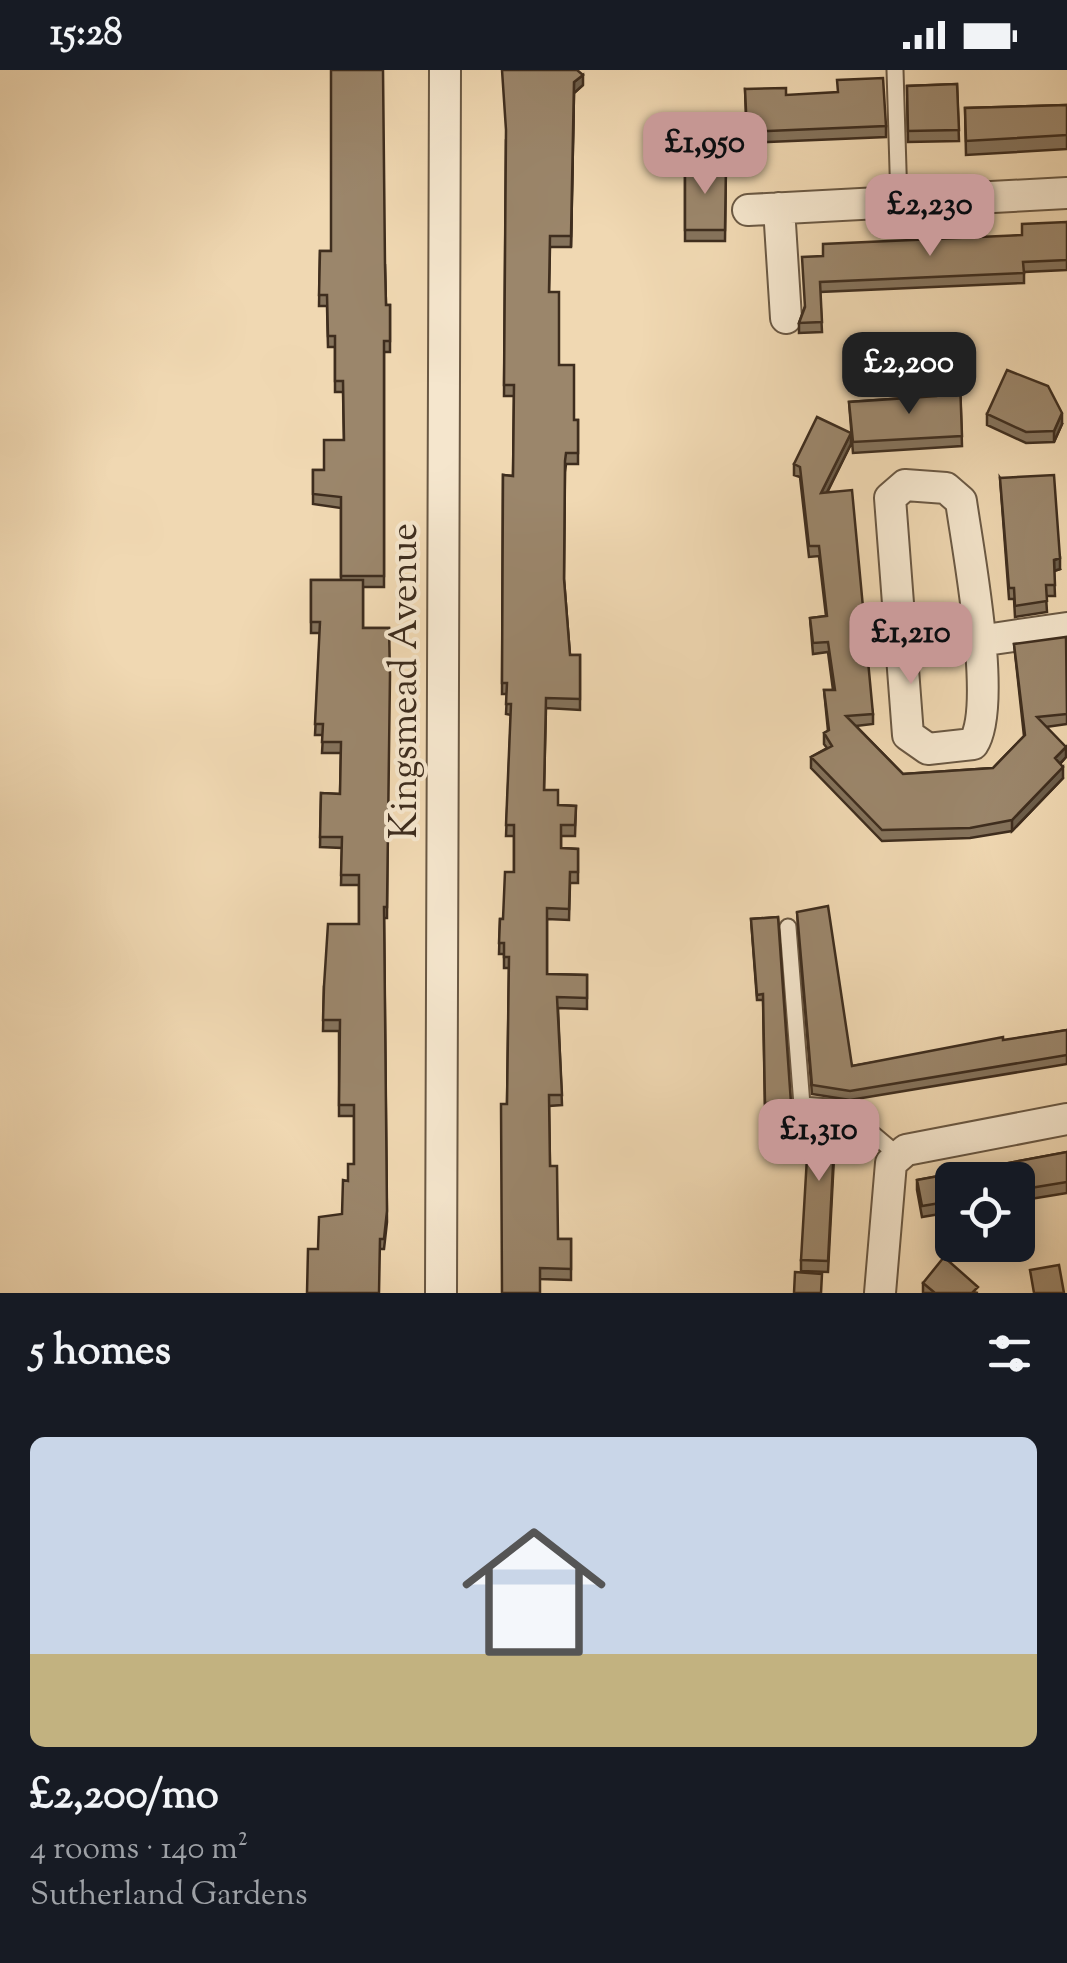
<!DOCTYPE html>
<meta charset="utf-8">
<style>
:root{--surface:#171b24;--page:#20242c;--text:#f1f3f6;--muted:#9ea1a6;--line:#363941;--accent:#c59692}
body{margin:0;font-family:"Sorts Mill Goudy",serif;background:var(--page);color:var(--text);height:100vh;display:flex;flex-direction:column;font-size:38px;white-space:nowrap}
*{box-sizing:border-box;margin:0}
p{font-size:32px;color:var(--muted)}
.icon{flex:none;width:55px;height:55px;fill:none;stroke:currentColor;stroke-width:2;stroke-linecap:round;stroke-linejoin:round}
.map{position:relative;height:1223px;overflow:hidden}
.drawer{display:flex;flex-direction:column;background:var(--surface);flex:1}
.drawer>*{flex:none}
.controls{position:absolute;left:935px;top:1092px;display:grid;gap:20px}
.controls a{display:grid;place-items:center;width:100px;height:100px;border-radius:15px;background:var(--surface);box-shadow:0 5px 25px #0003;font-size:50px}
.price{position:absolute;translate:-50% -85px;padding:0 22px;border-radius:20px;background:var(--accent);color:#111;font-size:32px;line-height:65px;filter:drop-shadow(0 2px 5px #0008)}
.price::after{content:'';position:absolute;left:50%;top:60px;width:30px;height:22px;margin-left:-15px;background:inherit;clip-path:polygon(0 0,100% 0,50% 100%)}
.price.current{background:#222;color:#fff}
ul{padding:0;list-style:none}
li{display:grid;align-content:center;gap:20px;height:530px;padding:0 30px}
li+li{border-top:2px solid var(--line)}
li span{display:grid;place-items:center;height:310px;border-radius:15px;color:#555}
li>.icon{margin-inline-start:auto}
span .icon{width:180px;height:180px;fill:#fffc;stroke-width:1}
li b{font-size:42px}
h2{display:flex;justify-content:space-between;align-items:center;height:120px;padding:0 30px;font-size:42px}
.status{display:flex;justify-content:space-between;align-items:center;height:70px;padding:0 50px;background:var(--surface);direction:ltr}
.status svg{height:28px;fill:currentColor}
.map>svg:first-child{display:block}
.lines{fill:none;stroke-linecap:round;stroke-linejoin:round}
.service-casing{stroke:#6a5843;stroke-width:19}
.minor-casing{stroke:#6a5843;stroke-width:34}
.service{stroke:#f5e6cd;stroke-width:15}
.minor{stroke:#f5e6cd;stroke-width:30}
.wall{fill:#85735c;stroke:#3e2d1e;stroke-width:2.5}
.shaded-wall{fill:#6c5e4b;stroke:#3e2d1e;stroke-width:2.5}
.building{fill:#9b866b;stroke:#3e2d1e;stroke-width:2.5}
.labels{text-anchor:middle;stroke-width:8;stroke-linejoin:round;paint-order:stroke}
.street-label{font-size:38px;fill:#3e2d1e;stroke:#f5e6cd}
</style>
<div class="status"><b>15:28</b><svg viewBox="0 0 49 12"><path d="M0 12V9h3v3zM5 12V6h3v6zM10 12V3h3v9zM15 12V0h3v12zM26 1h20v11H26zM47 4h2v5h-2z"/></svg></div>
<div class="map">
<svg width="1067" height="1223" viewBox="0 0 1067 1223">
<rect width="100%" height="100%" fill="#f0d8b2"/>
<filter id="stains"><feTurbulence type="fractalNoise" baseFrequency=".002" numOctaves="4"/><feColorMatrix values="0 0 0 0 .2 0 0 0 0 .09 0 0 0 0 .02 0 0 0 .5 -.17"/></filter>
<radialGradient id="worn" r=".72"><stop offset=".6" stop-color="#630" stop-opacity="0"/><stop offset="1" stop-color="#630" stop-opacity=".3"/></radialGradient>
<g class="lines">
<defs>
<path id="service" d="M895,0L899,132
M788,857L802,1035L842,1038L899,1086"/>
<path id="minor" d="M779,138L786,248
M748,140L1067,123
M905,415L946,418L961,431C968,481 998,637 973,674L928,679L908,665L890,428Z
M979,571L1067,558
M441,1223L445,0
M880,1223L891,1093L906,1080L1067,1049"/>
</defs>
<!-- service casing -->
<use href="#service" class="service-casing"/>
<!-- minor casing -->
<use href="#minor" class="minor-casing"/>
<!-- service -->
<use href="#service" class="service"/>
<!-- minor -->
<use href="#minor" class="minor"/>
</g>
<!-- wall -->
<path class="wall" d="M957,14L959,71L908,72L907,16Z
M583,15L574,23L571,177H550L549,222L559,295L574,350H578V394H566L565,402L564,509L570,585H580V640L546,638L544,720L558,735L576,736L575,766H561V778L578,779V813H570L569,850L547,849V904L587,905V939L558,938L562,1035L549,1036L550,1096L558,1169H571V1210L540,1209L507,1034L509,898H504V884H499L500,849H503L514,802V766H506L511,645L506,644L507,624H502L503,405L513,406L514,326H504L506,70Z
M745,19L786,25L886,56V67L747,73Z
M1067,35V79L966,85L965,38Z
M685,94H726L725,171H685Z
M1067,152V200L1024,202V213L820,222L822,262L799,263V253L823,186L1022,165Z
M320,181H331L385,195L386,235H390V282H384V517H363V558H389L387,848H384L387,1152L384,1179H318L342,1144L348,1111L354,1094V1046H339V961H323L324,916L359,854V815H341L342,778L320,777L321,723L340,724L341,683H322L323,665H315L320,563H311V510H341V438L313,434V400H324L344,370L343,322H335V277H328L327,236H319Z
M960,312L962,376L853,383L849,332L935,326V314Z
M987,344L1062,354L1054,372L1026,373L987,355Z
M851,374L827,423L873,644V654L856,656L903,704L993,698L1024,666L1014,574L1067,572V654L1046,657L1066,687L1060,694L1063,708L1012,761L970,768L882,771L811,698V687L827,678L824,674V663L828,661L824,620H833L828,582L813,584L810,548L826,546L819,486L809,487L800,407L794,405V394Z
M1000,408L1060,499L1054,501L1055,526H1046L1047,542L1015,547L1014,529H1009Z
M797,842L852,996L1067,960V994L850,1030L812,1024Z
M778,847L791,1038L765,1039L763,930H757L751,849Z
M836,1049L828,1202L801,1201V1190Z
M1067,1082V1123L1018,1131V1110H952V1142L922,1147L917,1120V1110Z
M923,1213L978,1223H923Z"/>
<!-- shaded-wall -->
<path class="shaded-wall" d="M583,5V15L574,23L571,177L574,12Z
M1062,343V354L1054,372V361Z
M851,363V374L821,434V423Z
M1060,488V499L1054,501V490Z
M1066,677V687L1055,699V688Z
M1063,697V708L1012,761V750Z"/>
<!-- building -->
<path class="building" d="M331,0H383L385,195L386,235H390V271H384V506H341V427L313,424V400H324V370H344L343,311H335V266H328L327,225H319L320,181H331Z
M502,0H577L583,5L574,12L571,166H550L549,222H559V295H574V350H578V383H566L565,391L564,509L570,585H580V629L546,628L544,720H558V735L576,736L575,755H561V778L578,779V802H570L569,839L547,838V904L587,905V928L557,927L562,1025H549L550,1096H557L558,1169H571V1199L540,1198V1223H502L501,1034H507L509,887H504V873H499L500,849H503L505,802H514V755H506L511,634H506L507,613H502L503,405L513,406L514,315H504L506,60Z
M883,8L886,56L747,62L745,19L786,18V25L838,22L837,10Z
M957,14L959,60L908,61L907,16Z
M1067,35V65L966,71L965,38Z
M685,94H726L725,160H685Z
M1067,152V190L1023,192L1024,203L820,212L822,252L799,253L805,237L802,187L823,186V174L1022,165V154Z
M1007,300L1048,316L1062,343L1054,361L1026,362L987,344Z
M960,312L962,366L853,372L849,332L936,326L935,314Z
M817,347L851,363L821,423L852,420L873,644L846,646L903,704L993,698L1025,665L1014,574L1066,567L1067,644L1037,647L1066,677L1055,688L1063,697L1012,750L970,758L882,760L811,687L832,676L824,663L829,660L824,620H835L828,572L813,573L810,548L827,546L819,476H809L800,397L794,394Z
M1054,405L1060,488L1054,490L1055,515H1046L1047,531L1015,536L1014,518H1009L1000,408Z
M311,510H363V558H389L390,605L387,837H384L387,1141L384,1169H380L379,1223H307L308,1179H318L319,1147L342,1144L343,1110L348,1111V1094H354V1035H339L340,950H323L324,916L328,854H359V805H341L342,767H320L321,723L340,724L341,672H322L323,654H315L320,552H311Z
M828,836L852,996L1003,967V970L1067,960V985L850,1021L812,1015L797,842Z
M778,847L791,1033H765L763,924L757,925L751,849Z
M810,1036L836,1038L828,1191L801,1190Z
M1067,1082V1112L1018,1120V1110H952V1131L922,1136L917,1110Z
M944,1187L978,1217L972,1223H935L923,1213Z
M1059,1195L1064,1223H1034L1030,1200Z
M795,1202L822,1204L821,1223H794Z"/>
<g class="labels">
<!-- street labels -->
<g class="street-label">
<text transform="translate(403 611) rotate(-90)" y="13">Kingsmead Avenue</text>
</g>
</g>
<rect width="100%" height="100%" filter="url(#stains)"/>
<rect width="100%" height="100%" fill="url(#worn)"/>
</svg>
<div class="controls">
<a><svg class="icon" aria-label="locate" viewBox="0 0 24 24"><circle cx="12" cy="12" r="6"/><path d="M12 2v4M12 18v4M2 12h4M18 12h4"/></svg></a>
</div>
<b class="price" style="left:705px;top:127px">£1,950</b>
<b class="price" style="left:930px;top:189px">£2,230</b>
<b class="price current" style="left:909px;top:347px">£2,200</b>
<b class="price" style="left:911px;top:617px">£1,210</b>
<b class="price" style="left:819px;top:1114px">£1,310</b>
</div>
<section class="drawer">
<h2>5 homes<svg class="icon" aria-label="filters" viewBox="0 0 24 24"><path d="M4 7h16M4 17h16"/><circle cx="9" cy="7" r="2"/><circle cx="15" cy="17" r="2"/></svg></h2>
<ul>
<li><span style="background:linear-gradient(#c9d6e8 70%,#c2b280 0)"><svg class="icon" aria-label="home" viewBox="0 0 24 24"><path d="M3 11l9-7 9 7M6 9v11h12V9"/></svg></span><div><b>£2,200/mo</b><p>4 rooms · 140 m²</p><p>Sutherland Gardens</p></div></li>
</ul>
</section>
